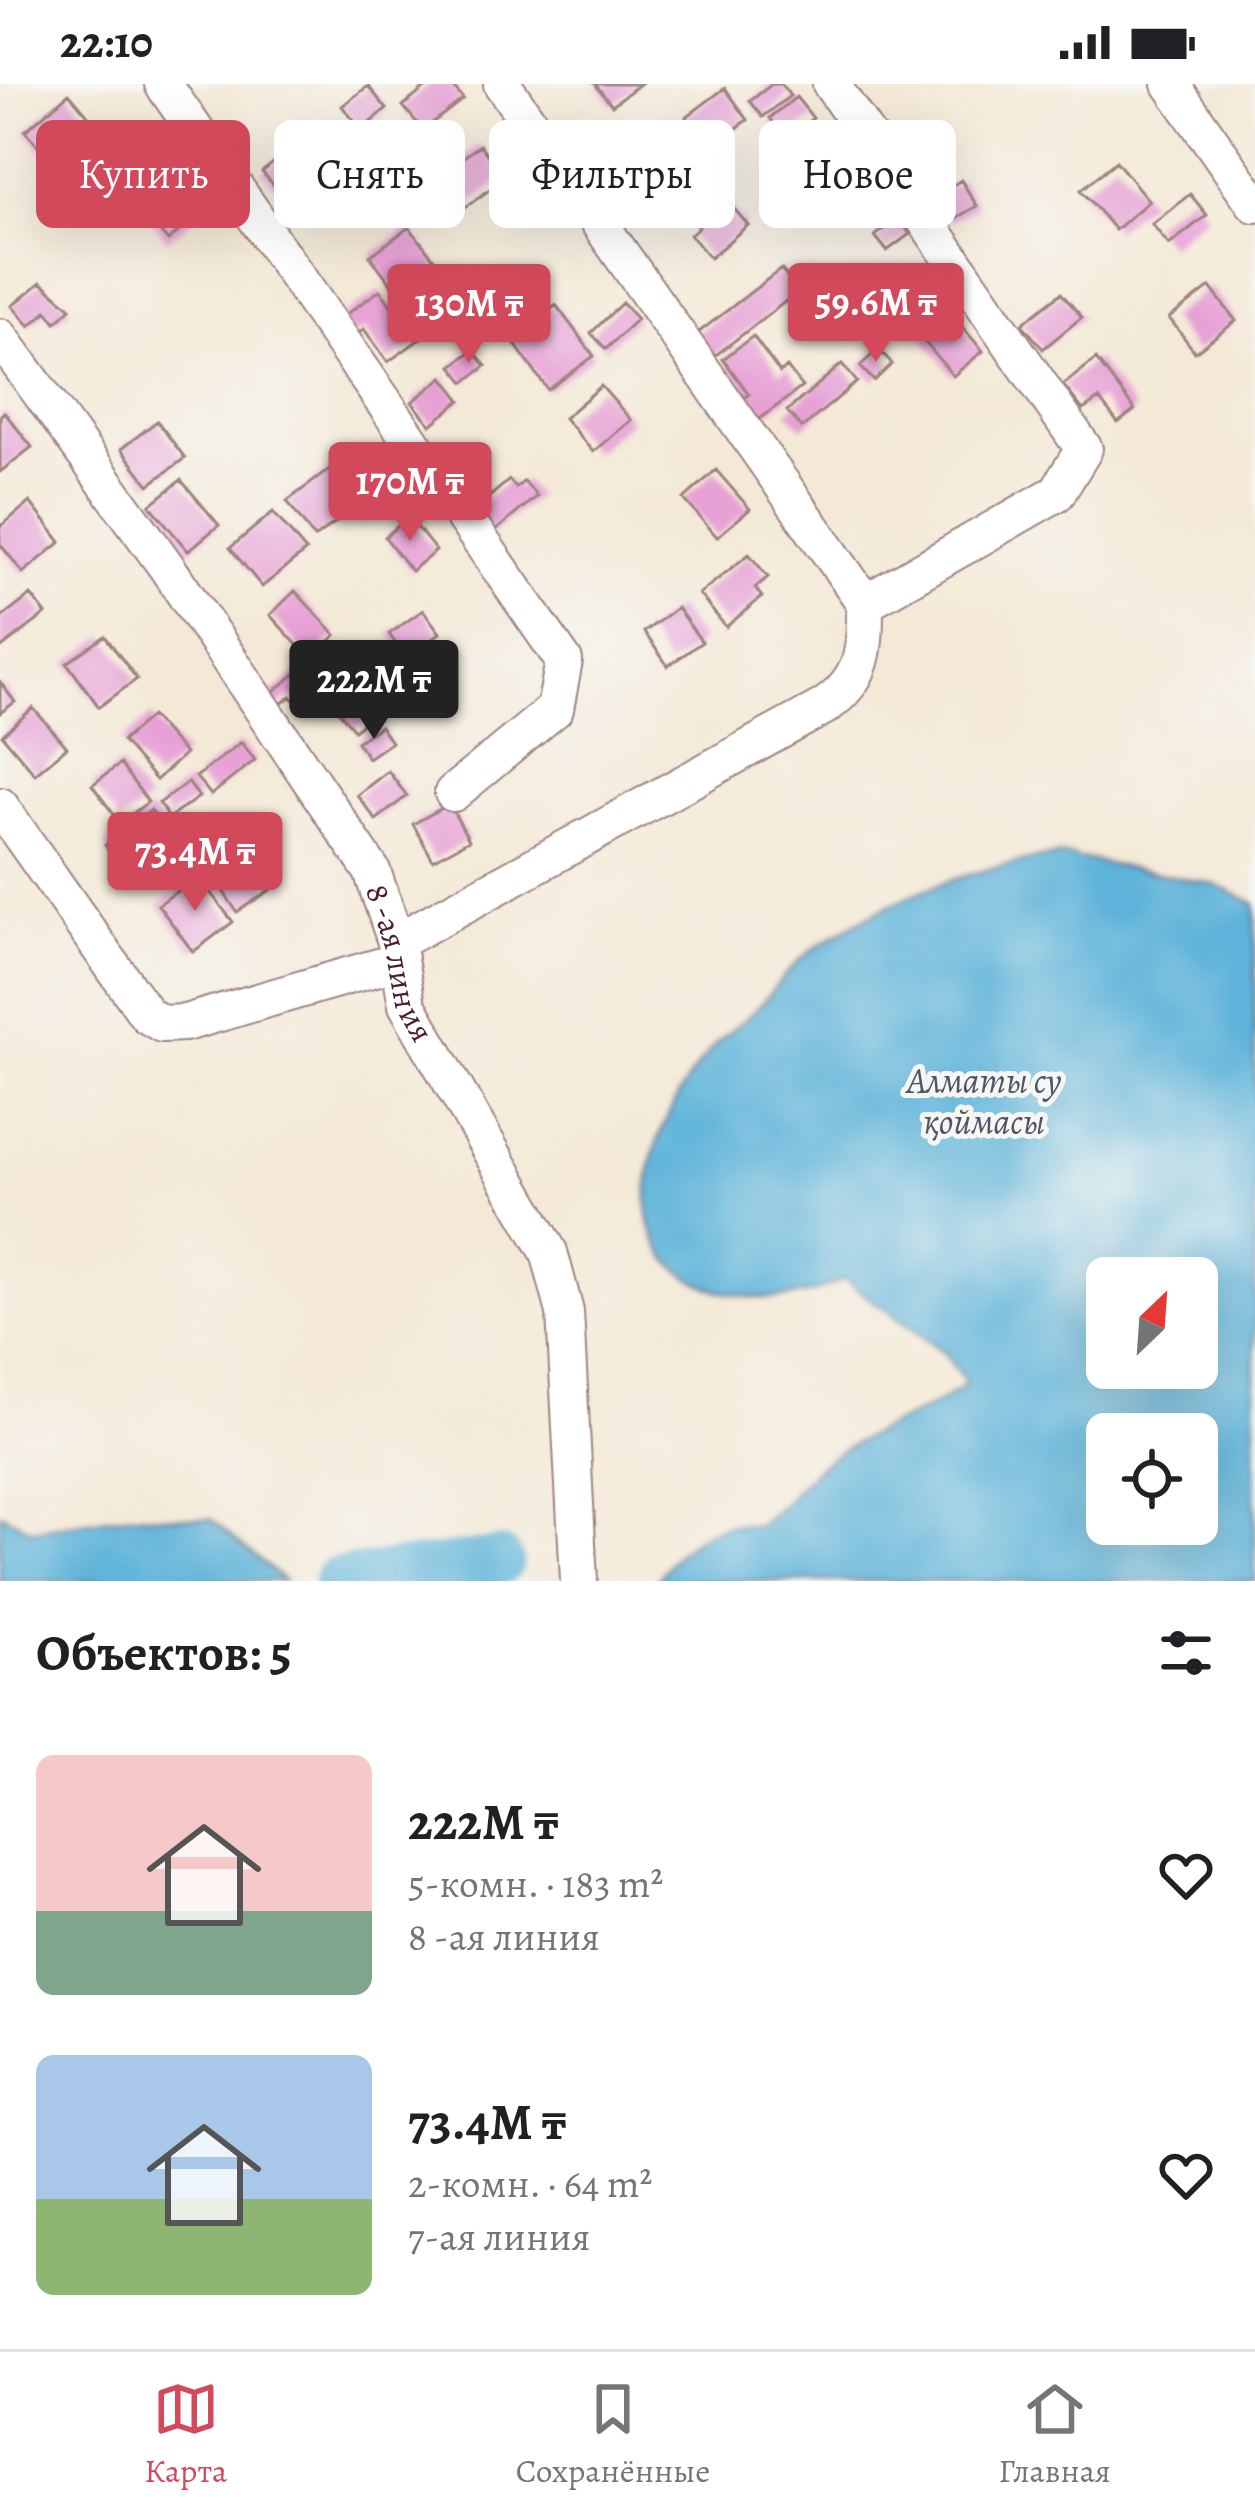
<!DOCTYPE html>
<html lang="ru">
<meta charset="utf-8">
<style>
:root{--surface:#fff;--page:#f2f2f2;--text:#202124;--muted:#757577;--line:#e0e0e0;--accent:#d1495b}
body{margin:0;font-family:Alegreya,serif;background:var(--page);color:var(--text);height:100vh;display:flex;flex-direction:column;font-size:45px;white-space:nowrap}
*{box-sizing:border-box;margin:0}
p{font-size:39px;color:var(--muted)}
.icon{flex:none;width:66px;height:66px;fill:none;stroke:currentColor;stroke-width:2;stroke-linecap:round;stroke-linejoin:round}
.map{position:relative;height:1497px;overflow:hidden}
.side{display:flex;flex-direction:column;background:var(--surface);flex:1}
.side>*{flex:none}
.banner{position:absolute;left:36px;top:36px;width:1185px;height:108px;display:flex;gap:24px}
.needle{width:78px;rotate:25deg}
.buttons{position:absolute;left:1086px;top:1173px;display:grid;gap:24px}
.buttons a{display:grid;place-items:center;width:132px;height:132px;border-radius:18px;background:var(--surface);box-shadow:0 12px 48px #0002;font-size:60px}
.price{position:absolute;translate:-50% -102px;padding:0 27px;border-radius:12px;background:var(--accent);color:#fff;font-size:39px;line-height:78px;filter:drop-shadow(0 3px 6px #0008)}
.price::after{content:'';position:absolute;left:50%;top:72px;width:36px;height:27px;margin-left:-18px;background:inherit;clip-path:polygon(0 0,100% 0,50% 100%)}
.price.on{background:#222;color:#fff}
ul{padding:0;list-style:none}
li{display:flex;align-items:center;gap:36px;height:300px;padding:0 36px}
li span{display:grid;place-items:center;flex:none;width:336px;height:240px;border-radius:18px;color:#555}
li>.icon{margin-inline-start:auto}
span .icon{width:144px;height:144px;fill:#fffc;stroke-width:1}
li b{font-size:51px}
h2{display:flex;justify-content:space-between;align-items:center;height:144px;padding:0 36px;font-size:51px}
.pill{padding:0 42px;border-radius:18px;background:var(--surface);box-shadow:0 12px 48px #0002;font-size:42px;line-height:108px}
.pill.on{background:var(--accent);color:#fff}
.status{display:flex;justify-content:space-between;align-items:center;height:84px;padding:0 60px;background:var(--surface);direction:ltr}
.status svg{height:33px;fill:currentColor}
.tab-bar{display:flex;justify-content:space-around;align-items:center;height:168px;border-top:3px solid var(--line);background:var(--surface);font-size:33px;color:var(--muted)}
.tab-bar a{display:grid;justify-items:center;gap:6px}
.tab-bar .on{color:var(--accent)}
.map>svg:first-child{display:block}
.water{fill:#5db3d9;stroke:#546982;stroke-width:3;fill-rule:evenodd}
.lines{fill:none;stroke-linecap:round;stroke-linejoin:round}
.river{stroke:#5db3d9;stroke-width:48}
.building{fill:#e7a1d5}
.minor-casing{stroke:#9f8481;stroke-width:40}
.minor{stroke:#fff;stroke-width:36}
.labels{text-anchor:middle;stroke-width:10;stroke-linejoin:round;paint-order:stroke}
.street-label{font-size:33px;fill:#4a1f2b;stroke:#f6f6f2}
.water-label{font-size:36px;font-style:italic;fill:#515368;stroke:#f6f6f2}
</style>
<div class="status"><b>22:10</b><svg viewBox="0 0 49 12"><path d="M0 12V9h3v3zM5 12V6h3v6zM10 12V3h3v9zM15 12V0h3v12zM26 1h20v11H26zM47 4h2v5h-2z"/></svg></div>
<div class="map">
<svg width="1255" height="1497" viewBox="0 0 1255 1497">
<rect width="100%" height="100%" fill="#f6f6f2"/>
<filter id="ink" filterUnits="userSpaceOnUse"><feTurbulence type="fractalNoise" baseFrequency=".00833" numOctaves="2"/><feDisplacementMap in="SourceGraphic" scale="24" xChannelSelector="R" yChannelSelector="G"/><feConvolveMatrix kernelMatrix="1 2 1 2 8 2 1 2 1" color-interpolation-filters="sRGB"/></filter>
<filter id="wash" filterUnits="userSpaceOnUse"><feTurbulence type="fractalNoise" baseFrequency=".004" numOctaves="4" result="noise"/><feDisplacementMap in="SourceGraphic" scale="48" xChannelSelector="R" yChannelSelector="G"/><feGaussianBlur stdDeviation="2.7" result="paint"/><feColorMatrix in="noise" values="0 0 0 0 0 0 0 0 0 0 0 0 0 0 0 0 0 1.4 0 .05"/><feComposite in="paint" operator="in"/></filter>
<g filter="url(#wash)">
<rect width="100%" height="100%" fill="#f4e9d7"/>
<!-- water -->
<path class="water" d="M1061,771L1213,800L1255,819V1497H657C679,1460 713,1434 755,1442C783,1425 799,1398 825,1378C868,1345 924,1334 966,1300L944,1269L844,1195C807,1216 763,1219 721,1207C599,1172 652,1028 716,960C728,947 744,937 757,924C774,907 788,884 807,870C885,815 967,784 1061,771ZM1107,1194H1197V1284H1107ZM1107,1350H1197V1440H1107Z
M0,1429L33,1446L133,1430L211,1435L284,1497H0Z
M402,1475L477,1478L491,1497H371Z"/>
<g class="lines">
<!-- river -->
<path class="river" d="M337,1497L500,1477"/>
</g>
<g id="blocks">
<!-- building -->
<path class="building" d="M430,0H451L463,15L423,46L403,22Z
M595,0H640L612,21Z
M772,0H781L790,12L763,33L750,17Z
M368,2L387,25L361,46L342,22Z
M725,4L748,36L709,64L686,33Z
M69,9L97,42L53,79L25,47Z
M796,13L813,34L787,55L770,34Z
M304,54L319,73L278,106L262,88Z
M90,56L127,96L94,127L57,86Z
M480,61L505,94L466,123L442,89Z
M849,67L910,150L887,167L875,152L885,144L835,77Z
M1116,77L1149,117L1115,146L1081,106Z
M961,96L977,122L949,138L934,113Z
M175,101L200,129L168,157L143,128Z
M718,106L748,141L710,174L690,151L699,143L689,130Z
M1190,110L1207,131L1169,161L1152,140Z
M409,143L438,180L399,210L370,172Z
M781,185L799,207L707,278L690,255Z
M41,198L71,224L56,238L47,227L30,242L12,222Z
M1210,203L1236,237L1195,268L1169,234Z
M380,206L395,227L408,217L430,248L388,278L364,245L351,254L338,236Z
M1061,209L1082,233L1043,265L1022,240Z
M622,219L637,235L606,265L591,249Z
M556,221L594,272L548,306L511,255Z
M953,232L983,267L953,292L923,256Z
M753,252L780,289L787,283L802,303L752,341L736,320L749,310L723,275Z
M879,265L892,280L874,297L860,282Z
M473,266L486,282L465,298L452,282Z
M1096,275L1135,326L1118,339L1099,315L1083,326L1063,301Z
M842,280L857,298L802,344L787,327Z
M443,293L461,316L431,341L412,318Z
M601,302L631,336L593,368L564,334Z
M4,328L32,363L0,388V332Z
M157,337L185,374L149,401L121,365Z
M338,379L366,416L314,454L287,417Z
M716,386L750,425L717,453L684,415Z
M181,396L219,441L188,467L150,421Z
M509,396L516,404L524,397L537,412L493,449L474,426Z
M30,418L61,458L23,489L0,460V443Z
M273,428L306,467L262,503L230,464Z
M409,433L436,467L411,487L385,453Z
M749,470L768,493L755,504L762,513L726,543L699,510Z
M295,507L336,551L310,575L270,531Z
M31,511L46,530L0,565V535Z
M677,524L702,558L668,582L644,548Z
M423,526L440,549L432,555L440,566L414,585L389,550Z
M105,552L137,595L99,623L67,579Z
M348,566L390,618L354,646L323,608L302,625L291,612L277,623L268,612L309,579L318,590Z
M0,598L15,618L0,629Z
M33,624L67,663L35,690L2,651Z
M151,632L185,670L156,696L122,657Z
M380,642L391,658L368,674L357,658Z
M241,658L255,676L211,711L196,693Z
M120,680L148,718L120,739L92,701Z
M388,687L407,712L376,736L357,711Z
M188,698L199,713L169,734L159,719Z
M449,720L469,756L433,776L413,740Z
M151,726L193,781L177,792L166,778L148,792L134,773L121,783L105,761Z
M241,762L270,806L237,828L208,784Z
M198,792L233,838L193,868L158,821Z"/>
</g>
</g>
<g filter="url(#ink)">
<use href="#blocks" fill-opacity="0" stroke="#9f8481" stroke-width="3"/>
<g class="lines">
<defs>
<g id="minor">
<path d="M163,0L564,577L555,625L453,709"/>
<path d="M831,0L1084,365L1057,409L865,519"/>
<path d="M1171,0L1255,120"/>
<path id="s1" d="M0,253L166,482L372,787L396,858L407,921L549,1168L565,1228L579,1497"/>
<path d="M0,722L147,931L162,940L185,939L399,877"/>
<path d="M396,858L825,622C865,594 865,566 865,519L502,0"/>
</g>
</defs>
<!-- minor casing -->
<use href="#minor" class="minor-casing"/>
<!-- minor -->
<use href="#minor" class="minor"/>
</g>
</g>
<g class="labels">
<!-- street labels -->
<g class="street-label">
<text dy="12" stroke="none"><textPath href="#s1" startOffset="747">8 -ая линия</textPath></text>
</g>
<!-- water labels -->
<g class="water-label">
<text x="984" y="1009">Алматы су<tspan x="984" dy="41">қоймасы</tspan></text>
</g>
</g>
</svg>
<div class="buttons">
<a><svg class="needle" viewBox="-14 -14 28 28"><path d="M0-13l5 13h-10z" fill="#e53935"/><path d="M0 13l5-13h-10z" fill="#757577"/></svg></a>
<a><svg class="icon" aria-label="locate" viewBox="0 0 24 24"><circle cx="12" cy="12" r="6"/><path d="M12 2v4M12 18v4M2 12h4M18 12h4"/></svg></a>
</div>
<b class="price" style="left:876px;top:281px">59.6M ₸</b>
<b class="price" style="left:469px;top:282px">130M ₸</b>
<b class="price" style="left:410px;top:460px">170M ₸</b>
<b class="price on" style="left:374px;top:658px">222M ₸</b>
<b class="price" style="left:195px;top:830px">73.4M ₸</b>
<div class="banner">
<a class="pill on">Купить</a>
<a class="pill">Снять</a>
<a class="pill">Фильтры</a>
<a class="pill">Новое</a>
</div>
</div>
<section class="side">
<h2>Объектов: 5<svg class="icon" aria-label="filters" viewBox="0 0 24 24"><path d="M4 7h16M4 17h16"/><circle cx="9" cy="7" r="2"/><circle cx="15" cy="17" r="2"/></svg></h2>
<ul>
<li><span style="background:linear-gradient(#f6c9c9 65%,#7fa58c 0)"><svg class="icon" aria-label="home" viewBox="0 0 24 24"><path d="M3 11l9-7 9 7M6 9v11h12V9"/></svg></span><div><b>222M ₸</b><p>5-комн. · 183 m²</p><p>8 -ая линия</p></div><svg class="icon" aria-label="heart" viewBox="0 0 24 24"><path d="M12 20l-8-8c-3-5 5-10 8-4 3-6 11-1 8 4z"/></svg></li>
<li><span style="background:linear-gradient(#a9c7e8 60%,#8fb573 0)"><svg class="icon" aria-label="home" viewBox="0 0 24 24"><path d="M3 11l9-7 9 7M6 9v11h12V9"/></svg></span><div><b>73.4M ₸</b><p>2-комн. · 64 m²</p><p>7-ая линия</p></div><svg class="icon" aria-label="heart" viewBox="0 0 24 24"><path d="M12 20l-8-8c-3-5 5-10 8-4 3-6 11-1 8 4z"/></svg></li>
</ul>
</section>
<nav class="tab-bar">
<a class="on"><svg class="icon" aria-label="map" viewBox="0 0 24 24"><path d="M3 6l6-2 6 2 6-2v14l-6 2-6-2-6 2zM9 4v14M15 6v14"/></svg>Карта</a>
<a><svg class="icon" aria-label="saved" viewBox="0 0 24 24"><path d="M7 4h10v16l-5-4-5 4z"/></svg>Сохранённые</a>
<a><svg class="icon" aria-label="home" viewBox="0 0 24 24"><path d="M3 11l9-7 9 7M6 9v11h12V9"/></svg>Главная</a>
</nav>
